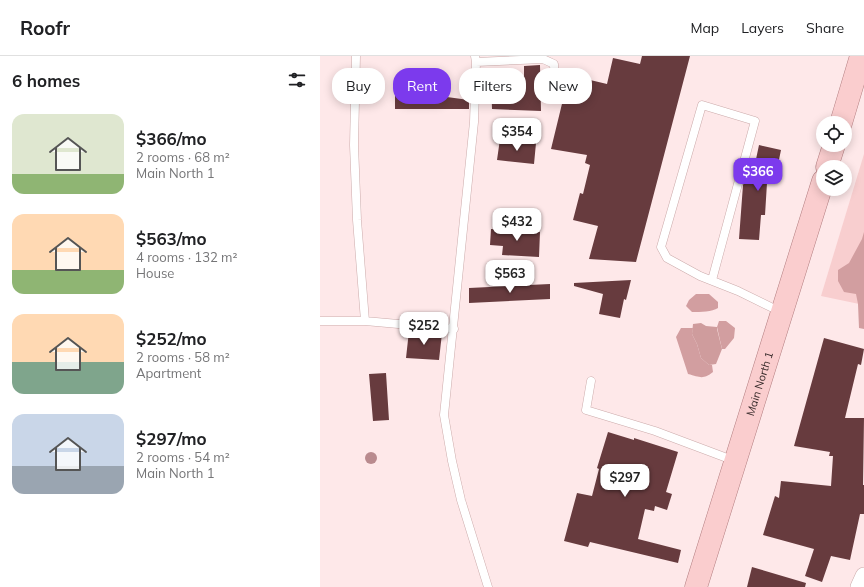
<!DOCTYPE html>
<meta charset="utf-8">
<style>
:root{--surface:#fff;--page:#f2f2f2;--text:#202124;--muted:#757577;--line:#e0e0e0;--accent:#7c3aed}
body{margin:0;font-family:Mulish,sans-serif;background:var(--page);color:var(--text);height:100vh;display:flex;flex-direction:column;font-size:15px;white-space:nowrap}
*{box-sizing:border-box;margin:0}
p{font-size:13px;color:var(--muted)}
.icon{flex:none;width:22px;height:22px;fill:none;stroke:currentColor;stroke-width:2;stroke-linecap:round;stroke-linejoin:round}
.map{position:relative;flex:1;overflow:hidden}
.drawer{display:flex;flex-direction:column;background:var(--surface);width:320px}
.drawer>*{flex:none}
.banner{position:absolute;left:12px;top:12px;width:380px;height:36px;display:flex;gap:8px}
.buttons{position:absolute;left:496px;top:60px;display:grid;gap:8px}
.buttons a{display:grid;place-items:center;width:36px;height:36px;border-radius:50%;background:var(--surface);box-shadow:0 2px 10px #0003;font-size:20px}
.price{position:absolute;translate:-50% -34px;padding:0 9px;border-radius:8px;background:#fff;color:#222;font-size:13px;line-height:26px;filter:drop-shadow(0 1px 2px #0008)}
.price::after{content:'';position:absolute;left:50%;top:24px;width:12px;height:9px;margin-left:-6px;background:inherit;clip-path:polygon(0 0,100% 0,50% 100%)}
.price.active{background:var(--accent);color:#fff}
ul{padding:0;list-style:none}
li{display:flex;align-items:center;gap:12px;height:100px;padding:0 12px}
li span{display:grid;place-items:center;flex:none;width:112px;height:80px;border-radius:12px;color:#555}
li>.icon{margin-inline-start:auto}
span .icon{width:48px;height:48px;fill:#fffc;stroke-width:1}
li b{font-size:17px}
h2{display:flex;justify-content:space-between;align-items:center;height:48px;padding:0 12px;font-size:17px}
.tag{padding:0 14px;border-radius:16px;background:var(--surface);box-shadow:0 2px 10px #0003;font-size:14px;line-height:36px}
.tag.active{background:var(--accent);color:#fff}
header{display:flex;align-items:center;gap:24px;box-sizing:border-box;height:56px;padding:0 20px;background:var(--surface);border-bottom:1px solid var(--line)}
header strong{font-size:19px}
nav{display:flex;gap:22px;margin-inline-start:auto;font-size:14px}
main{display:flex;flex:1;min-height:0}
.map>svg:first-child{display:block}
.green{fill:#f8cecf}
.forest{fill:#d29ea0}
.water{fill:#cf9c9d}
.building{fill:#673b3e}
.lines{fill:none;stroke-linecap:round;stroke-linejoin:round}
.service-casing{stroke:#ccabab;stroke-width:9}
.minor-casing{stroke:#ccabab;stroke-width:18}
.primary-casing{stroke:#b37e80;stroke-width:23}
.service{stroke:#fff;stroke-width:8}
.minor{stroke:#fff;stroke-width:17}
.primary{stroke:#facdce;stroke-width:22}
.tree{fill:#b98a8e}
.labels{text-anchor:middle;stroke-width:4;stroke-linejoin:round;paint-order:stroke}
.street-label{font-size:11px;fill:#372a2a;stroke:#fee8e9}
</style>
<header>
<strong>Roofr</strong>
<nav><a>Map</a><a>Layers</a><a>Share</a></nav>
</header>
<main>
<section class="drawer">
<h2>6 homes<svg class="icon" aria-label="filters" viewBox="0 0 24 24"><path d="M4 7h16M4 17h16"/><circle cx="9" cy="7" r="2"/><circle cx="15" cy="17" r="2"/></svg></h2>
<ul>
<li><span style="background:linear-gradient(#dfe7d0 75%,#8fb573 0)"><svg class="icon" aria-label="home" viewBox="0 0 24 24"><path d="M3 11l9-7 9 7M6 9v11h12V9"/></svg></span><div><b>$366/mo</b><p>2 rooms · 68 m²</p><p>Main North 1</p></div></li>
<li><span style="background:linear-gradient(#ffd9b3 70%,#8fb573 0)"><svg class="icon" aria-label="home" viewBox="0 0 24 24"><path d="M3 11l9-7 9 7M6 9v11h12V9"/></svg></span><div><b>$563/mo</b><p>4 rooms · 132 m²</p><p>House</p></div></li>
<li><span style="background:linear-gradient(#ffd9b3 60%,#7fa58c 0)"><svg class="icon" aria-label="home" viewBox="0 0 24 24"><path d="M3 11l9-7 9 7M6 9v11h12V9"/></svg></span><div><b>$252/mo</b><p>2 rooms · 58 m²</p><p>Apartment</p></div></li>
<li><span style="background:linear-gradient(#c9d6e8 65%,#9aa5b1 0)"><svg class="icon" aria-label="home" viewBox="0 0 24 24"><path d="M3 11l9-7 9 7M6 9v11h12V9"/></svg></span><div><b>$297/mo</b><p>2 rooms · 54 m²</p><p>Main North 1</p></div></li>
</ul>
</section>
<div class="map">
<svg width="544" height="531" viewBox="0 0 544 531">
<rect width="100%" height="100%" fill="#fee8e9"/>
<!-- green -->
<path class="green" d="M544,98V249L501,240Z"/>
<!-- forest -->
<path class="forest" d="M544,176V273L539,272L538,248L536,238L524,236L518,225V214L529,207L542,183Z
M376,238H389L398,246V252C392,256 381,256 372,256L366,250L369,244Z
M399,265H406L415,272L414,282L405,293H402L397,271Z
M361,272H373L372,278L377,288L381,302L389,309H392L393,316C383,324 380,321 368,318L356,281Z"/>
<!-- water -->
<path class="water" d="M381,267L386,270L397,271V273L402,293L396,308L389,309L381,302L377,288L372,278L373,268Z"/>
<!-- building -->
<path class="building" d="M322,0H370L316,206L269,203L278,170L253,164L260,137L263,138L270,109L265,107L267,99L231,93L249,19L287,28L293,2L320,8Z
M220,9L221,55L172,53L171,21L204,20V10Z
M75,33H90V36L149,44V53H75Z
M180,83L216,87L214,108L177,104Z
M439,89L461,94L454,128L447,127L445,159H441L439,184L419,183L423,129L424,127H431Z
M171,173L220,176L219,201L182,199L183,190L170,189Z
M311,224L306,244L304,243L300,262L279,258L283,238L254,230V227Z
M230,228V243L149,247V232Z
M89,275L122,277L119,304L86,302Z
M504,282L544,293L541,309L538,308L525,362H544L543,429H544V458H540L530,504L511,500L502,526L485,520L494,493L443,479L455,440L459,442L461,425L511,430L513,400H509L510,396L474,390Z
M66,317L69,364L53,365L49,318Z
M288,376L314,384V382L358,396L346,436L352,438L347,454L335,450L334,455L325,453L318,483L361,494L358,507L270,486L268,491L244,485L257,437L272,440L279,413L277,412Z
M432,511L486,527L485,531H427Z"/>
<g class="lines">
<defs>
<path id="service" d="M36,0L34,89L37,164L45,265
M155,0L156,6L154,66L124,359L132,405L141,444L168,531
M156,6L223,3L234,8L235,41
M392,224L435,65L382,49L341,191L347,202L380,220L418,235L461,256
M0,265H45L134,273
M271,325L266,354L335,375L415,405"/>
<path id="minor" d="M539,531L544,520"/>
<g id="primary">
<path d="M521,67L541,0"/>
<path d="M507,111L514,89"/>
<path id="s1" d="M376,531L503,125"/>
</g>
</defs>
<!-- service casing -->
<use href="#service" class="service-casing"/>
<!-- minor casing -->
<use href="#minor" class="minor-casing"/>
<!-- primary casing -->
<use href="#primary" class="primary-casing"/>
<!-- service -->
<use href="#service" class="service"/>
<!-- minor -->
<use href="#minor" class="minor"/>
<!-- primary -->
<use href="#primary" class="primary"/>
</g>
<!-- trees -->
<circle class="tree" cx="51" cy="402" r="6"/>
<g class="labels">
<!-- street labels -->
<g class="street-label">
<text dy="4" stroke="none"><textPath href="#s1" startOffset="213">Main North 1</textPath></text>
</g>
</g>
</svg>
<div class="buttons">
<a><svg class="icon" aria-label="locate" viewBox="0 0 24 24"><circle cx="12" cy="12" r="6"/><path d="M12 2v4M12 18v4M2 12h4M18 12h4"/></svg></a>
<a><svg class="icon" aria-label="layers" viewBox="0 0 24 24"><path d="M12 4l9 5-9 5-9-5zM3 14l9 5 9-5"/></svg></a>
</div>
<b class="price" style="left:197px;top:96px">$354</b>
<b class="price active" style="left:438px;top:136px">$366</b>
<b class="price" style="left:197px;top:186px">$432</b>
<b class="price" style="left:190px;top:238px">$563</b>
<b class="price" style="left:104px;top:290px">$252</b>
<b class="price" style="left:305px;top:442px">$297</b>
<div class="banner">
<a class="tag">Buy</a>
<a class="tag active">Rent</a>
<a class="tag">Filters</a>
<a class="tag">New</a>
</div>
</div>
</main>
